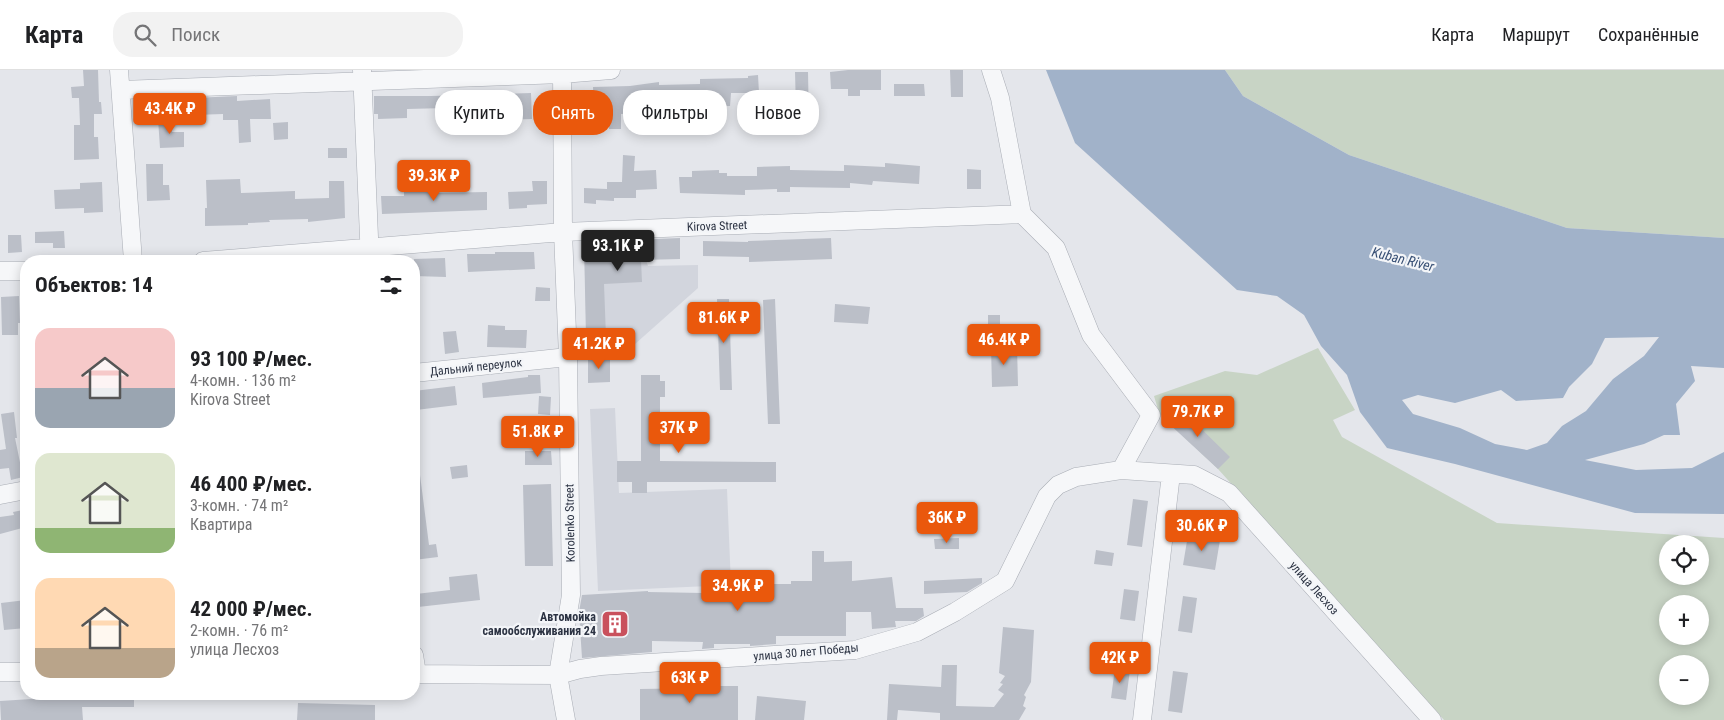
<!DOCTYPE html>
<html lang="ru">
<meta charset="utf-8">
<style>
:root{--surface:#fff;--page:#f2f2f2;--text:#202124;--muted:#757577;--line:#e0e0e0;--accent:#ea580c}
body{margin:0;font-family:"Roboto Condensed",sans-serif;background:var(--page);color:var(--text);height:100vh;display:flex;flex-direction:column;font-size:19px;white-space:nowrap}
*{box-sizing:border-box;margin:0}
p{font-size:16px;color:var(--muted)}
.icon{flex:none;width:28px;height:28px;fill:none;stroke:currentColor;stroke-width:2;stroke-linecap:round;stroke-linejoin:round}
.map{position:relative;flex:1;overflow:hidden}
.sheet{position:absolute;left:20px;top:185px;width:400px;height:445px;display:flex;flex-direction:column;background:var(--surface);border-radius:20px;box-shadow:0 2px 12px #0003}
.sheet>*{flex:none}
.guide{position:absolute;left:435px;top:20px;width:475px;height:45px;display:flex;gap:10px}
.tools{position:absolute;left:1659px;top:465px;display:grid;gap:10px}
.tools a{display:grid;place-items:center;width:50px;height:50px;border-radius:50%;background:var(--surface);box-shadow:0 2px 12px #0003;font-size:25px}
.price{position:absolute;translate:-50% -42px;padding:0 11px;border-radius:5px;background:var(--accent);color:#fff;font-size:16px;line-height:32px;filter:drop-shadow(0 1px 2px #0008)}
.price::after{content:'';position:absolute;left:50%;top:30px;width:15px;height:11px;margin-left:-8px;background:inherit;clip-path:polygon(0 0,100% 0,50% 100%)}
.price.current{background:#222;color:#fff}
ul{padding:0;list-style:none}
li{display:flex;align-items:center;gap:15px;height:125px;padding:0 15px}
li span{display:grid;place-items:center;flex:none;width:140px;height:100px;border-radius:15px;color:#555}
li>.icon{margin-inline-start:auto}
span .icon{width:60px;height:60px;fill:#fffc;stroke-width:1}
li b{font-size:21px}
h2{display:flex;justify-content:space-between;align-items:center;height:60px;padding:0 15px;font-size:21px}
.tag{padding:0 18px;border-radius:20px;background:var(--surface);box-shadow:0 2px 12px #0003;font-size:18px;line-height:45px}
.tag.current{background:var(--accent);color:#fff}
header{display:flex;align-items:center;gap:30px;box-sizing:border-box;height:70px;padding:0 25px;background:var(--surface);border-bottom:1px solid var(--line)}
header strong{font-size:24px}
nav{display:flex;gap:28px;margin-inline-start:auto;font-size:18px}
.search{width:350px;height:45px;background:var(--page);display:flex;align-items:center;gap:12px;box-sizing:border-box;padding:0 18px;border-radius:20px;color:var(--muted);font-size:19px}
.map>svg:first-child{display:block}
.built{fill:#d2d5dd}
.green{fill:#c8d4c5;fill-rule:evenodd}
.water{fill:#a1b2c9;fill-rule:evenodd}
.building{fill:#bbbfc8}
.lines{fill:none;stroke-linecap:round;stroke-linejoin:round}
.minor-casing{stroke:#a9adb5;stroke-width:19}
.minor{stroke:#f6f7f9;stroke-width:18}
.labels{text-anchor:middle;stroke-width:4.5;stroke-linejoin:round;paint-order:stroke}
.street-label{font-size:12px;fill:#2c3343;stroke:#f3f5f8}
.poi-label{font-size:12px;font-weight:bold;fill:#2c3343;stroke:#f3f5f8;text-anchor:end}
.water-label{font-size:14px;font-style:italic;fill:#385075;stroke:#f3f5f8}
</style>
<header>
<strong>Карта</strong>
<div class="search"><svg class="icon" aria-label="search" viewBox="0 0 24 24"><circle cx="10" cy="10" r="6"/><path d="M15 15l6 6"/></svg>Поиск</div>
<nav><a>Карта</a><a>Маршрут</a><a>Сохранённые</a></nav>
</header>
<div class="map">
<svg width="1724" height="650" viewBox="0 0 1724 650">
<rect width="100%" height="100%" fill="#e4e6eb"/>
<!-- built -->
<path class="built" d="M584,169H599L600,185L644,184L648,196L698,195V218L626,282L587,283Z
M615,338L619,423L727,419L731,515L598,521L590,339Z"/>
<!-- green -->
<path class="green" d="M1225,0H1724V168L1567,158L1349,85L1243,26Z
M1318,278L1355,340L1333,350L1342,367L1497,453L1724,468V650H1444L1218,399L1159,343L1154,326L1225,301L1257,305ZM1668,474H1700V506H1668ZM1668,534H1700V566H1668ZM1668,594H1700V626H1668Z"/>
<!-- water -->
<path class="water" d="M1046,0H1225L1243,26L1349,85L1567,158L1724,168V298L1691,296L1695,311L1676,334L1680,365H1664L1644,374L1585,390L1636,400L1692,398L1724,382V444L1635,443L1455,394L1387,378L1360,342L1347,305L1321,276L1304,245L1277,226L1237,220L1075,73ZM1659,267L1644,286L1613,309L1586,341L1562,356L1547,373L1527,380L1495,374L1460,358L1413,344L1402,330L1418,325L1455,333L1501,320L1516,331L1563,328L1569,317L1592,294L1605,268Z"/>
<!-- building -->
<path class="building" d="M83,0H98L99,32H101L102,44H94V67H98L99,89L74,90V55H80L79,28H72L71,17L84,16Z
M848,0H881V20H860V26H848V19H831L830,2Z
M950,0H963V27H951Z
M795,2H808L809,54H789L788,40L796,39Z
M758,5L759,23H731L730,36L701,37V31L638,32V43L621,44V59H609V53L594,54L593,17L630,16L659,12V15L700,14V9L748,8V6Z
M894,14H924L925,26H894Z
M480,22L481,43L446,45V38L407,39V48L378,49V44H374V26H431L466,25V23Z
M531,23L532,49L501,50V24Z
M237,26V31L270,29L271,49H250L251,72L239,73L238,50H223V44L194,45L193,28Z
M158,49H171L172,62H184V77L160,78Z
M288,52V69L274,70L273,53Z
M328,78H347V88H328Z
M623,85L635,86L634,101L656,100L657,119L636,120V128H614V131L596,130V134L584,133V118L607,119V112H622Z
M885,93L920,96L919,114L873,111L872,115L850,113V118L790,117V122H777V119L745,120V125L680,123L679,107H692V101L719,100V103H727V106H757V97L790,96V100L844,101V95L885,97Z
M146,94H163V115H169L170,130L147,131Z
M967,99L981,100V119H967Z
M240,109L241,123L295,121V129L329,128V111H344L345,148L308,152V149L269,150L270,152L248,153V155L205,156V138H207L206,110Z
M532,111H547V134L527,135V138L509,139L508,122L533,121Z
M102,112L103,142L84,143V138L55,139L54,120L80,119V113Z
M412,121H436V123L487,122V140L382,144L381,126H404V122Z
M64,161L65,178H53V173H35V162Z
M8,165H21L22,182L8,183Z
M680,168V189L641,190L642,212L604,214L606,267L586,268L584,172Z
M831,168L832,189L749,192V187L703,186V171L748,172V171Z
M495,182H534L535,199L468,202L467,184H495Z
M445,188L446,207L414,206V189Z
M536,217L550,218V231H535Z
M19,226L20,253H18V265H2L1,227Z
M717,229H729L732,320H720Z
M775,229L780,354H768L763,230Z
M835,234L870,237L868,254L834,252Z
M988,245H1000V269H988Z
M488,255L505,256V260H527L526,278L487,277Z
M456,261L459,282L445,284L443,262Z
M991,276H1017L1018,316L992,317Z
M588,287H610V312L588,313Z
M528,305H540L541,323L483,328L482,313L528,307Z
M641,305H660V311H665V327H660V391L776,392V412H647V423H632V412H617V391H641Z
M455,316L457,335L416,340L414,321Z
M539,326L551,327L550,345L538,344Z
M1179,337L1230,387L1218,399L1166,351Z
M14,342L17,368H15L23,407L11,410L9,398L0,399V380L6,379L1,344Z
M525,381H551L552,395H525Z
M467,395L468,407L452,409L450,397Z
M414,405H420L429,475L436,474L438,487L414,490Z
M551,414L553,496H525L523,415Z
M1133,429L1148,431L1142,477L1127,475Z
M23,440L26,457L0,464V447L14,445L13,442Z
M1188,465L1220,470L1215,500L1183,495Z
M959,468V479H935L934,469Z
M1096,480L1114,483L1112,496L1094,494Z
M812,481H824V492L852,491V511L892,507L896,538H923L924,546L916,551H895L896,557L872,559L871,542H846V566H776V574L750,576V574H714V578L702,579L703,572L652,571V582L582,588L579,542L582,525L648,521V522L703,523V521H723V514H791V511H812Z
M477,504L480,530L418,537L416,524L450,520L449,507Z
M982,508V513L967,522L924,524V511Z
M1124,519L1139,521L1135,551L1120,549Z
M1183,526L1197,528L1192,563L1178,561Z
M26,530V558L4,560L1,533Z
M1003,557L1034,560L1031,612L1024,625L1026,627L1023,636L1026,638L1019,650H940V643L898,640L897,650H887L889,614L941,617L942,595H957L956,636L994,637L1004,624L998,620L1003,614L1000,613L1005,606L999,603Z
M1115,598L1130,600L1126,630L1111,628Z
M1173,601L1188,603L1182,643L1168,641Z
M699,616H738V650H640V619L699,618Z
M47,625H134V637H82L83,650H1L0,631L47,628Z
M757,626L806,631L804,650H755Z
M298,633L375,635V650H297Z"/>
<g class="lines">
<defs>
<path id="minor" d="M119,0L133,191
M362,0L370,191
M562,0L563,162L568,287L571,525L558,605L566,650
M991,0L1000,28L1022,144L1056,178L1091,265L1151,345L1121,400
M121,20L562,4L611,0
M203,191L563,162L1022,144
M0,201H26
M414,303L568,287
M0,425L26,420
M414,585L417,604
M0,602H26
M414,604L558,605L580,599L601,596L855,580L917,562L955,542L1005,511L1047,426L1058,415L1076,407L1121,400L1194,405L1229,423L1432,650
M1142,650L1171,404"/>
</defs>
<!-- minor casing -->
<use href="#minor" class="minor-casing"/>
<!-- minor -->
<use href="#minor" class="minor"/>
</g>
<!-- icons -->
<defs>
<symbol id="building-square" viewBox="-11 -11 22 22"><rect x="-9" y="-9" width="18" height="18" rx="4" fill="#c9505c" stroke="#f3f5f8"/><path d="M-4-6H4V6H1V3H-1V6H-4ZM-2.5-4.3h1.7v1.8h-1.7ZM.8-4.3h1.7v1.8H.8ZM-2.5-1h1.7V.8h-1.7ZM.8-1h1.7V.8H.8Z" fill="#fff"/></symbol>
</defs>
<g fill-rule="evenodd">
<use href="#building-square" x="599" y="538" width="32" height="32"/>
</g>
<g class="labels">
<!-- street labels -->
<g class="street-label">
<text transform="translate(717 156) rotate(-2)" y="4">Kirova Street</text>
<text transform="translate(476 297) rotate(-6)" y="4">Дальний переулок</text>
<text transform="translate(570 453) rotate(-91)" y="4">Korolenko Street</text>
<text transform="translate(1314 518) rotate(48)" y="4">улица Лесхоз</text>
<text transform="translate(806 582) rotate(-5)" y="4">улица 30 лет Победы</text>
</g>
<!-- poi labels -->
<g class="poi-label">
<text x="596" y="551">Автомойка<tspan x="596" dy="14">самообслуживания 24</tspan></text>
</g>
<!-- water labels -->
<g class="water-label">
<text transform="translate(1403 189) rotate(14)" y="5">Kuban River</text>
</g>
</g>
</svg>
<div class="tools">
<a><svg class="icon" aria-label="locate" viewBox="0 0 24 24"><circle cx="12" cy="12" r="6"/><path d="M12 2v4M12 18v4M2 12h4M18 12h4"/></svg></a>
<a>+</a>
<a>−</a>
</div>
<b class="price" style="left:170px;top:65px">43.4K ₽</b>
<b class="price" style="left:434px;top:132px">39.3K ₽</b>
<b class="price current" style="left:618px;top:202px">93.1K ₽</b>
<b class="price" style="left:724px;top:274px">81.6K ₽</b>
<b class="price" style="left:1004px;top:296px">46.4K ₽</b>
<b class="price" style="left:599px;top:300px">41.2K ₽</b>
<b class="price" style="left:1198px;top:368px">79.7K ₽</b>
<b class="price" style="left:679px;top:384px">37K ₽</b>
<b class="price" style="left:538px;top:388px">51.8K ₽</b>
<b class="price" style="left:947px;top:474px">36K ₽</b>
<b class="price" style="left:1202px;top:482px">30.6K ₽</b>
<b class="price" style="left:738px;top:542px">34.9K ₽</b>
<b class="price" style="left:1120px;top:614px">42K ₽</b>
<b class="price" style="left:690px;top:634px">63K ₽</b>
<div class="guide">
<a class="tag">Купить</a>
<a class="tag current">Снять</a>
<a class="tag">Фильтры</a>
<a class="tag">Новое</a>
</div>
<section class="sheet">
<h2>Объектов: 14<svg class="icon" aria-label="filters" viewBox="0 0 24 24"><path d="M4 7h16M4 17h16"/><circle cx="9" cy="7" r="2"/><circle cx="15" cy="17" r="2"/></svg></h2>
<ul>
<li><span style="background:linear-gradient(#f6c9c9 60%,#9aa5b1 0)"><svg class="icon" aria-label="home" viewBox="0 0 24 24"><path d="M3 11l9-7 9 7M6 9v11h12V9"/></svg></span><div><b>93 100 ₽/мес.</b><p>4-комн. · 136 m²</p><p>Kirova Street</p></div></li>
<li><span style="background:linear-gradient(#dfe7d0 75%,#8fb573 0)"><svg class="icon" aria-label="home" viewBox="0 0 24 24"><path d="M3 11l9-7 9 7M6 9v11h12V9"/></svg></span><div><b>46 400 ₽/мес.</b><p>3-комн. · 74 m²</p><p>Квартира</p></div></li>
<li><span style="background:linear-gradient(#ffd9b3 70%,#b9a48a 0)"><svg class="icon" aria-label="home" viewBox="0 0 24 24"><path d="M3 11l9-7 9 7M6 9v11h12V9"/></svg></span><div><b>42 000 ₽/мес.</b><p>2-комн. · 76 m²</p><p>улица Лесхоз</p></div></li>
</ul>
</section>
</div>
